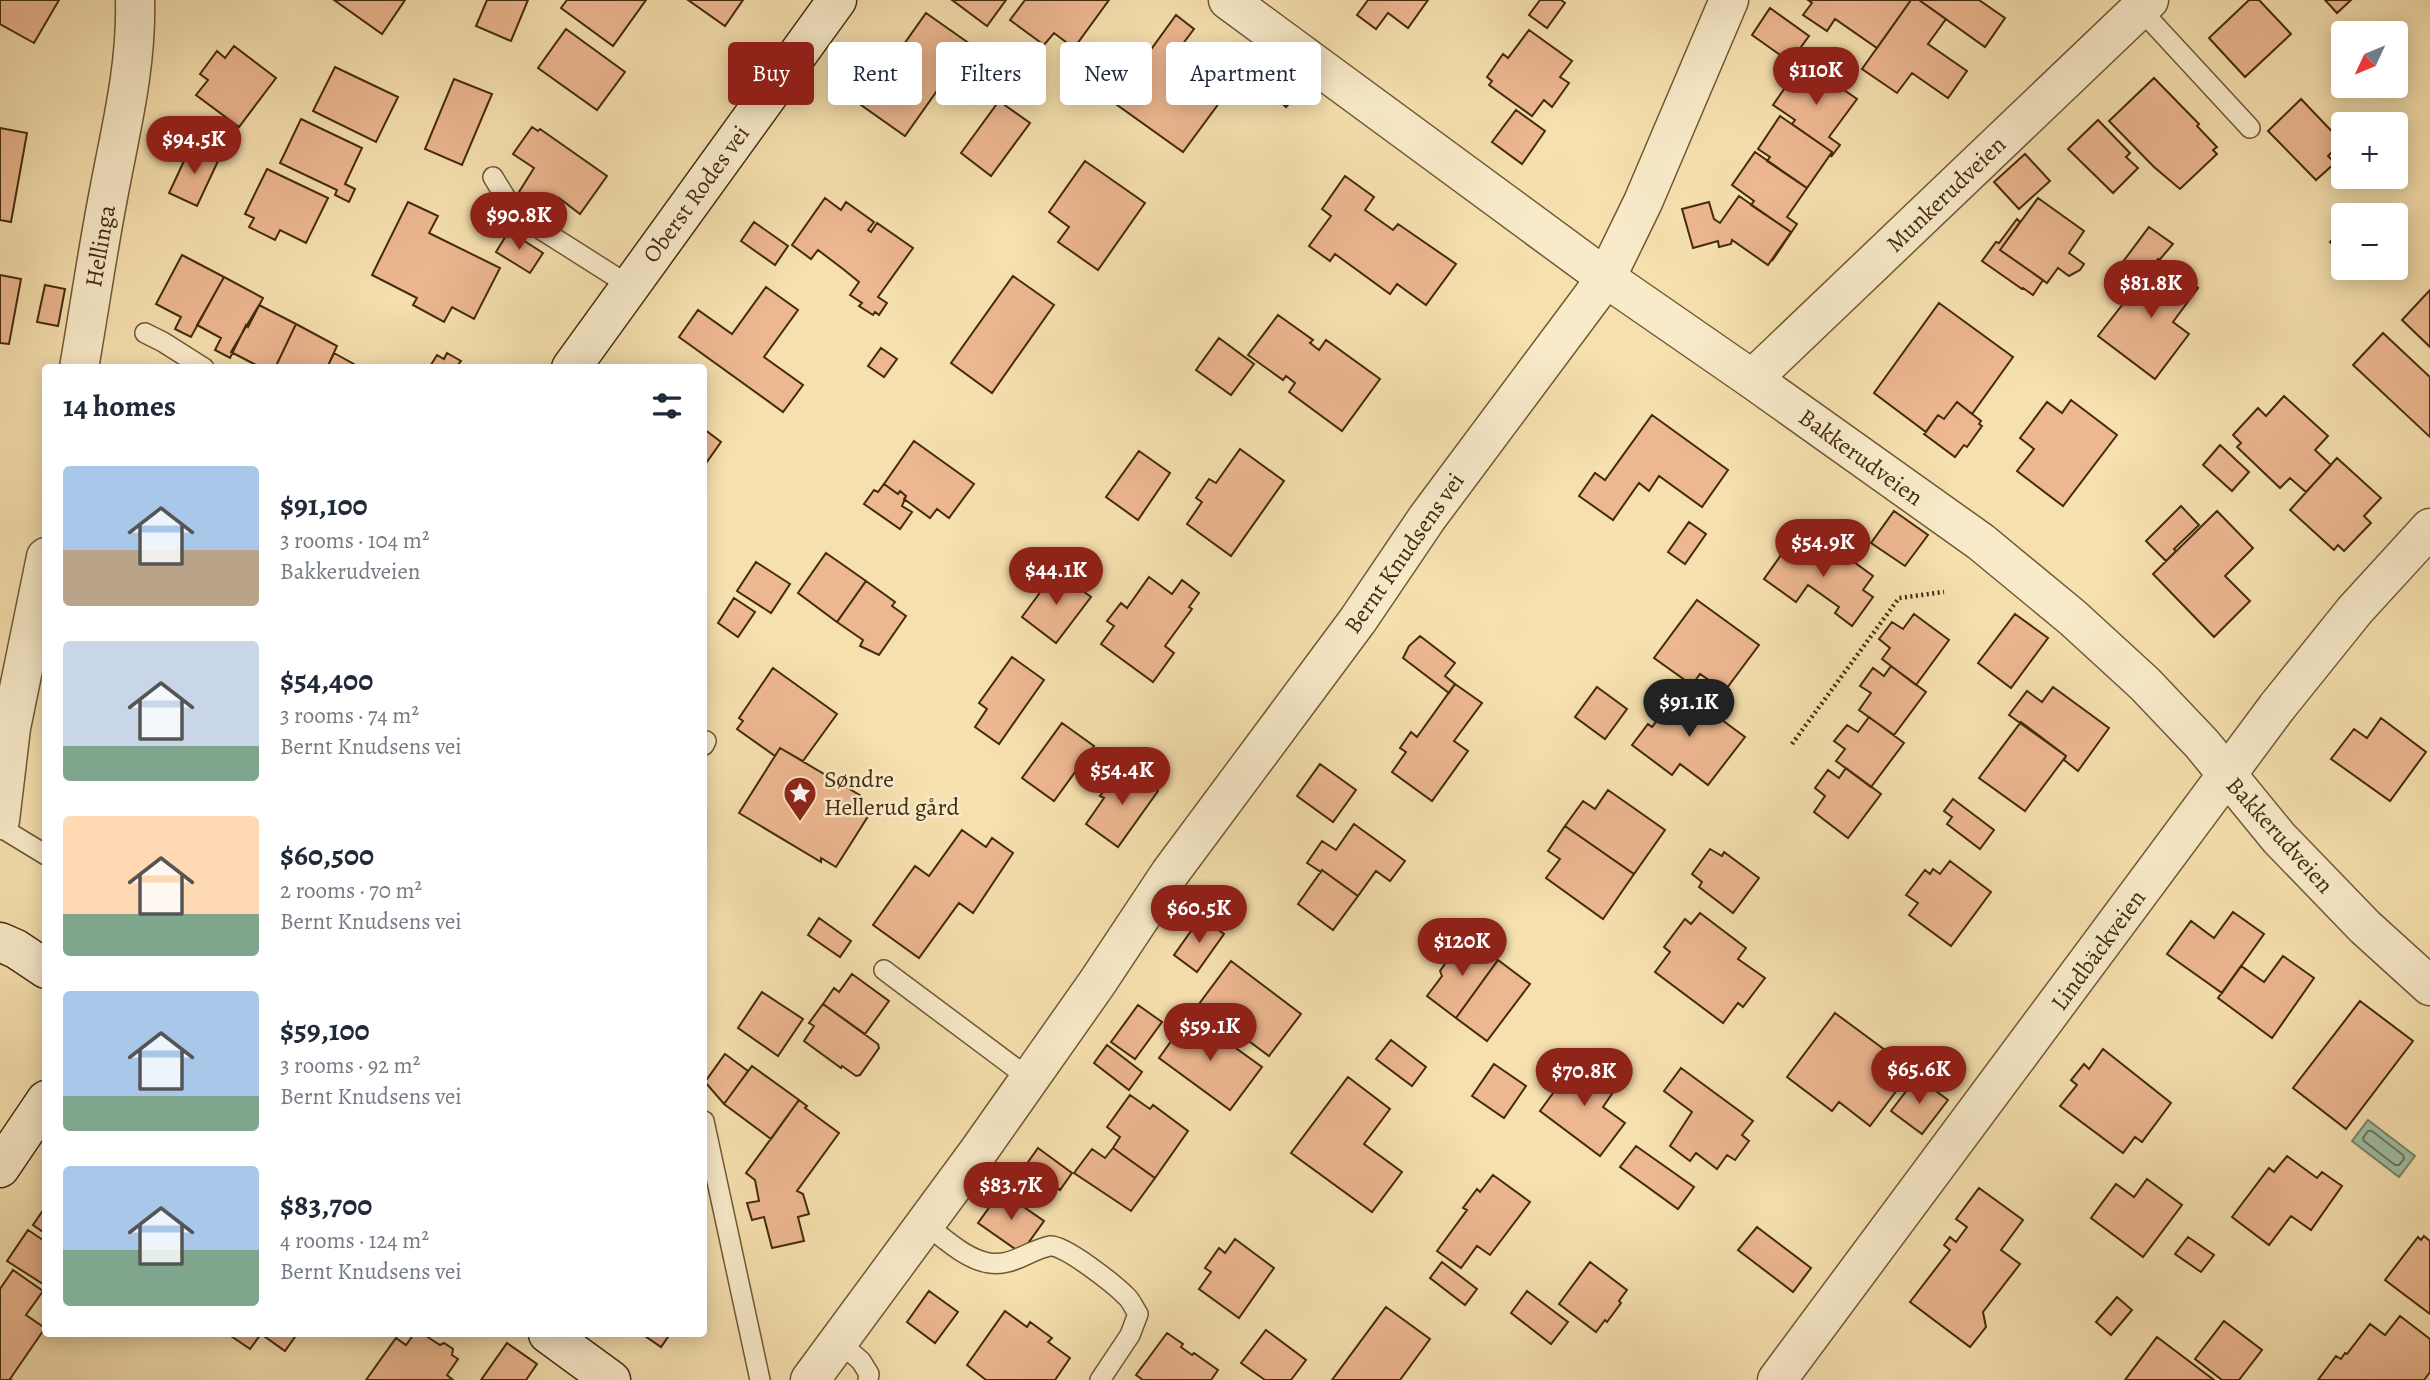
<!DOCTYPE html>
<meta charset="utf-8">
<style>
:root{--surface:#fff;--page:#f6f6f7;--text:#1f2937;--muted:#747a83;--accent:#8f2418}
body{margin:0;font-family:Alegreya,serif;background:var(--page);color:var(--text);height:100vh;display:flex;flex-direction:column;font-size:26px;white-space:nowrap}
*{box-sizing:border-box;margin:0}
p{font-size:23px;color:var(--muted)}
.icon{flex:none;width:38px;height:38px;fill:none;stroke:currentColor;stroke-width:2;stroke-linecap:round;stroke-linejoin:round}
.map{position:relative;flex:1;overflow:hidden}
.sheet{position:absolute;left:42px;top:364px;width:665px;height:973px;display:flex;flex-direction:column;background:var(--surface);border-radius:7px;box-shadow:0 4px 18px #0003}
.sheet>*{flex:none}
.guide{position:absolute;left:728px;top:42px;width:665px;height:63px;display:flex;gap:14px}
.needle{width:46px;rotate:226deg}
.controls{position:absolute;left:2331px;top:21px;display:grid;gap:14px}
.controls a{display:grid;place-items:center;width:77px;height:77px;border-radius:7px;background:var(--surface);box-shadow:0 4px 18px #0003;font-size:35px}
.price{position:absolute;translate:-50% -60px;padding:0 16px;border-radius:24px;background:var(--accent);color:#fff;font-size:23px;line-height:46px;filter:drop-shadow(0 2px 4px #0008)}
.price::after{content:'';position:absolute;left:50%;top:42px;width:21px;height:16px;margin-left:-10px;background:inherit;clip-path:polygon(0 0,100% 0,50% 100%)}
.price.selected{background:#222;color:#fff}
ul{padding:0;list-style:none}
li{display:flex;align-items:center;gap:21px;height:175px;padding:0 21px}
li span{display:grid;place-items:center;flex:none;width:196px;height:140px;border-radius:7px;color:#555}
li>.icon{margin-inline-start:auto}
span .icon{width:84px;height:84px;fill:#fffc;stroke-width:1}
li b{font-size:30px}
h2{display:flex;justify-content:space-between;align-items:center;height:84px;padding:0 21px;font-size:30px}
.tag{padding:0 24px;border-radius:7px;background:var(--surface);box-shadow:0 4px 18px #0003;font-size:24px;line-height:63px}
.tag.selected{background:var(--accent);color:#fff}
.map>svg:first-child{display:block}
.water{fill:#9ebea5;stroke:#7a8369;stroke-width:2}
.lines{fill:none;stroke-linecap:round;stroke-linejoin:round}
.shore{stroke:#71745a;stroke-width:2}
.building{fill:#edb790;stroke:#442b0e;stroke-width:2}
.lane-casing{stroke:#705836;stroke-width:22}
.street-casing{stroke:#705836;stroke-width:41}
.secondary-casing{stroke:#442b0e;stroke-width:41}
.path{stroke:#442b0e;stroke-width:4.5;stroke-dasharray:2 3.5;stroke-linecap:butt}
.lane{stroke:#f9ebca;stroke-width:19}
.street{stroke:#f9ebca;stroke-width:38}
.secondary{stroke:#f9ebca;stroke-width:38}
.labels{text-anchor:middle;stroke-width:5;stroke-linejoin:round;paint-order:stroke}
.street-label{font-size:24px;fill:#442b0e;stroke:#f9ebca}
.poi-label{font-size:24px;fill:#442b0e;stroke:#f9ebca;text-anchor:start}
</style>
<div class="map">
<svg width="2430" height="1380" viewBox="0 0 2430 1380">
<rect width="100%" height="100%" fill="#f6e0ae"/>
<filter id="stains"><feTurbulence type="fractalNoise" baseFrequency=".00286" numOctaves="4"/><feColorMatrix values="0 0 0 0 .2 0 0 0 0 .09 0 0 0 0 .02 0 0 0 .5 -.17"/></filter>
<radialGradient id="worn" r=".72"><stop offset=".6" stop-color="#630" stop-opacity="0"/><stop offset="1" stop-color="#630" stop-opacity=".3"/></radialGradient>
<!-- water -->
<path class="water" d="M2368,1120L2415,1156L2399,1177L2352,1141Z"/>
<g class="lines">
<!-- shore -->
<path class="shore" d="M2368,1131H2372L2403,1155L2404,1159L2399,1165H2395L2364,1141L2363,1138Z"/>
</g>
<!-- building -->
<path class="building" d="M0,0H59L34,43L0,24Z
M334,0H405L382,34Z
M487,0H528L511,41L476,26Z
M567,0H646L613,46L561,8Z
M688,0H743L725,26Z
M952,0H1006L987,26Z
M1025,0H1109L1074,48L1054,33L1044,45L1010,20Z
M1368,0H1428L1408,28L1388,13L1376,29L1357,15Z
M1540,0H1561L1565,3L1547,28L1529,15Z
M1808,0H1911L1877,48L1835,19L1827,31L1803,15L1812,3Z
M1911,0H1919L1946,19L1928,44L1967,71L1948,98L1912,73L1897,93L1862,69Z
M1919,0H1979L2005,18L1985,47Z
M2249,0H2259L2291,34L2245,77L2209,38Z
M2325,0H2351L2337,13Z
M1770,8L1809,36L1790,62L1752,35Z
M926,13L970,44L905,136L861,105Z
M1176,15L1194,29L1173,57L1225,95L1183,152L1113,102Z
M566,29L625,72L597,110L538,68Z
M1529,30L1572,61L1560,77L1569,83L1552,107L1544,100L1532,116L1489,85L1492,81L1487,77L1503,54L1508,58Z
M234,46L276,78L239,127L196,95L208,80L200,74L217,51L225,58Z
M335,67L398,97L376,142L313,111Z
M1815,70L1857,99L1829,137L1840,145L1831,157L1832,152L1792,124L1795,120L1773,105L1796,72L1808,81Z
M2154,78L2199,124L2197,126L2217,147L2213,150L2217,154L2180,189L2154,167L2109,121Z
M454,79L492,94L462,165L425,149Z
M1288,83L1299,92L1286,107L1275,97Z
M2301,99L2342,142L2328,156L2335,163L2316,180L2268,131Z
M999,101L1030,123L991,176L961,153Z
M1516,110L1545,131L1522,164L1492,142Z
M1780,116L1832,152L1807,188L1767,161L1770,157L1758,149Z
M301,119L362,148L345,184L355,189L349,202L335,195L337,190L280,163Z
M2098,120L2130,153L2126,157L2138,168L2113,193L2068,149Z
M532,127L538,131L540,129L607,176L580,214L559,198L548,213L519,192L534,168L513,154Z
M0,128L27,133L11,222L0,220Z
M191,146L219,159L197,206L169,193Z
M1755,152L1807,188L1787,217L1797,224L1772,261L1791,232L1751,205L1754,201L1732,185Z
M2025,154L2050,181L2019,209L1994,182Z
M1085,161L1145,203L1098,270L1058,242L1069,227L1049,212Z
M267,169L328,198L306,243L280,230L275,240L249,227L254,218L245,214Z
M1345,176L1374,197L1365,210L1393,230L1398,224L1456,264L1426,305L1397,284L1390,294L1335,254L1330,261L1309,246L1331,216L1322,209Z
M1739,196L1791,232L1768,265L1732,240L1731,244L1719,247L1718,241L1693,248L1682,209L1709,202L1714,219L1720,223Z
M825,198L841,210L846,202L874,222L868,230L871,232L877,223L913,248L878,297L887,303L879,315L875,312L873,315L859,306L862,303L850,295L859,282L843,269L818,250L811,259L792,245Z
M2038,198L2084,231L2069,253L2084,264L2080,270L2069,276L2058,268L2047,283L2000,250Z
M408,202L438,216L429,233L500,268L474,319L452,307L444,322L413,305L417,298L372,275Z
M2017,219L2020,222L2000,250L2043,280L2033,295L2023,288L2022,289L1982,261L1996,242L1999,243Z
M754,222L788,246L775,265L741,241Z
M2149,227L2173,244L2144,278L2122,263Z
M2343,228V254L2330,242Z
M509,231L543,253L530,273L496,252Z
M182,255L224,277L191,337L175,329L181,317L156,304Z
M2158,259L2198,288L2173,322L2189,334L2155,379L2098,336Z
M0,275L21,279L9,344L0,343Z
M1013,276L1054,305L992,393L951,363Z
M224,277L263,298L248,327L246,325L230,358L215,350L221,338L197,325Z
M45,285L65,289L58,326L37,322Z
M766,287L798,310L764,357L803,385L783,412L679,337L698,310L732,334Z
M2430,290V347L2402,320Z
M1939,303L2013,357L1972,414L1957,402L1944,419L1938,415L1926,432L1874,393Z
M259,305L296,324L275,368H255L256,365L231,352Z
M1278,315L1313,340L1310,343L1319,350L1326,340L1380,379L1342,431L1289,392L1295,383L1286,376L1283,380L1248,355Z
M296,324L337,346L327,368H275Z
M2383,333L2430,377V437L2353,365Z
M1219,338L1254,364L1231,395L1196,370Z
M881,348L897,359L884,377L868,366Z
M334,353L361,368H327Z
M447,353L461,361L457,366L459,368H429L437,355L444,359Z
M2284,396L2328,436L2315,450L2331,465L2306,492L2290,478L2280,488L2237,447L2241,443L2233,435L2258,408L2266,416Z
M2071,400L2117,435L2063,506L2017,471L2034,449L2020,438L2047,402L2062,413Z
M1957,402L1981,421L1979,424L1982,426L1967,447L1964,445L1955,457L1924,434L1938,415L1944,419Z
M1652,415L1728,470L1702,507L1659,476L1649,491L1639,483L1613,520L1579,496L1595,473L1605,480Z
M704,429L721,442L704,466Z
M914,441L974,484L949,518L937,509L930,518L904,499L906,496L900,491L898,494L884,484Z
M2220,445L2249,472L2232,491L2203,465Z
M1240,449L1284,481L1231,556L1187,524L1202,502L1196,498L1209,479L1216,483Z
M1139,451L1170,473L1138,520L1106,497Z
M2337,458L2381,498L2364,516L2371,523L2344,551L2338,545L2334,550L2290,510Z
M884,484L898,494L900,491L906,496L902,506L912,512L900,529L864,504L874,490L878,492Z
M2181,506L2199,525L2174,549L2176,551L2166,561L2146,541Z
M1894,511L1928,535L1905,566L1871,543Z
M2217,511L2253,548L2225,576L2250,601L2214,637L2153,574Z
M1689,522L1706,534L1685,564L1668,552Z
M1791,541L1817,559L1828,543L1873,576L1863,590L1873,597L1852,626L1835,613L1839,607L1808,585L1796,602L1764,579Z
M826,553L866,581L837,622L798,593Z
M756,562L790,584L771,613L737,591Z
M1056,571L1091,597L1056,643L1022,617Z
M1149,577L1172,594L1182,580L1199,593L1189,607L1192,609L1165,646L1174,653L1153,682L1101,644L1114,626L1107,621L1121,603L1127,608Z
M866,581L895,602L892,606L906,616L879,655L860,646L863,640L837,622Z
M734,598L755,612L738,637L718,623Z
M1697,600L1759,645L1727,688L1730,690L1725,698L1710,687L1713,683L1700,674L1692,685L1654,658Z
M1914,614L1949,640L1916,685L1882,659L1890,648L1879,639L1892,622L1903,629Z
M2015,614L2048,638L2011,688L1978,663Z
M1420,636L1455,663L1445,676L1455,684L1449,693L1403,658L1409,646Z
M1012,657L1044,680L999,744L975,727L987,709L979,703Z
M1891,666L1926,692L1894,735L1859,710L1871,693L1860,686L1873,668L1884,676Z
M773,668L837,714L803,761L780,748L775,756L737,729L743,721L739,718Z
M1455,684L1482,703L1454,741L1468,751L1432,801L1392,772L1406,752L1400,748L1411,732L1417,737Z
M1597,687L1627,709L1605,739L1575,717Z
M2053,687L2109,728L2078,771L2064,760L2066,756L2009,715L2027,691L2042,702Z
M1680,689L1745,737L1708,785L1680,764L1672,775L1632,745L1648,724L1652,727Z
M1869,717L1904,743L1871,787L1836,761L1845,749L1834,741L1847,725L1858,732Z
M2381,718L2426,752L2390,801L2331,759L2354,729L2367,738Z
M2021,722L2066,756L2025,811L1979,778Z
M1062,723L1094,746L1054,801L1022,778Z
M780,748L863,797L855,800L872,810L836,867L821,858V862L739,813Z
M1320,764L1356,790L1333,822L1297,796Z
M1126,768L1158,791L1118,847L1086,824L1104,798L1100,796L1108,785L1112,787Z
M1846,768L1881,794L1848,838L1814,812L1825,796L1815,788L1828,770L1839,778Z
M1608,790L1665,830L1634,874L1565,826L1583,801L1595,809Z
M1953,799L1994,830L1980,849L1947,824L1952,817L1944,811Z
M1354,824L1405,861L1390,881L1376,871L1358,896L1322,870L1321,872L1307,863L1322,841L1336,850Z
M1565,826L1634,874L1603,919L1546,878L1560,859L1548,851Z
M962,830L986,847L992,838L1013,853L973,913L959,903L919,958L873,925L915,866L929,876Z
M1710,849L1722,856L1724,852L1759,878L1733,913L1699,887L1702,882L1692,874Z
M1950,861L1991,892L1951,946L1909,915L1918,903L1906,895L1925,870L1930,874L1933,869L1940,874Z
M1322,870L1358,896L1333,930L1298,904Z
M2233,912L2264,934L2222,993L2167,954L2191,921L2214,938Z
M1700,913L1746,948L1738,959L1765,978L1743,1007L1738,1003L1723,1023L1655,972L1670,952L1664,947L1685,919L1691,924Z
M1201,917L1224,934L1197,972L1174,955Z
M819,918L851,941L840,957L808,935Z
M1470,939L1498,960L1456,1018L1427,996L1442,976L1440,971L1447,961L1453,962Z
M2283,956L2314,978L2272,1038L2218,998L2241,966L2264,982Z
M1498,960L1530,984L1487,1041L1456,1018Z
M1231,961L1301,1014L1269,1056L1199,1004Z
M852,974L889,1001L865,1034L823,1004L834,988L839,992Z
M762,992L803,1019L778,1056L738,1028Z
M2360,1001L2413,1041L2346,1129L2293,1088Z
M823,1004L878,1044L879,1048L860,1075L856,1076L842,1066L841,1068L804,1041L814,1026L809,1023Z
M1138,1005L1162,1022L1135,1059L1111,1042Z
M1835,1013L1912,1070L1870,1126L1839,1102L1832,1111L1787,1077Z
M1190,1015L1262,1067L1230,1110L1159,1058Z
M1391,1040L1426,1067L1412,1086L1376,1059Z
M1107,1045L1142,1072L1129,1090L1094,1063Z
M2103,1049L2171,1103L2142,1142L2135,1137L2123,1153L2060,1106L2077,1085L2071,1080L2084,1064L2089,1069Z
M725,1054L748,1071L724,1104L705,1082Z
M1578,1059L1616,1088L1603,1107L1625,1123L1600,1156L1540,1111Z
M1494,1064L1526,1086L1504,1118L1472,1096Z
M752,1066L799,1100L771,1139L724,1104Z
M1681,1068L1753,1121L1742,1135L1749,1141L1735,1160L1727,1155L1717,1169L1696,1153L1690,1161L1670,1146L1692,1112L1664,1091Z
M1348,1077L1390,1109L1364,1144L1402,1172L1372,1212L1291,1153Z
M1917,1077L1948,1100L1922,1134L1891,1111Z
M1130,1095L1150,1109L1153,1105L1188,1131L1155,1178L1113,1148L1120,1137L1107,1127Z
M799,1100L807,1106L805,1108L839,1133L797,1191L803,1194L809,1214L798,1217L804,1241L772,1248L764,1217L752,1220L747,1203L759,1201L755,1180L746,1173Z
M1636,1146L1694,1187L1678,1209L1620,1167Z
M1038,1148L1072,1173L1060,1190L1026,1165Z
M1113,1148L1155,1178L1131,1211L1074,1173L1092,1149L1105,1158Z
M2287,1156L2317,1178L2322,1172L2342,1186L2311,1230L2291,1216L2269,1245L2232,1217L2269,1168L2274,1172Z
M1493,1175L1530,1202L1490,1255L1477,1246L1461,1268L1437,1251L1467,1210L1463,1208L1477,1189L1480,1192Z
M2147,1179L2182,1205L2143,1257L2091,1218L2116,1184L2134,1197Z
M1979,1188L2023,1220L2001,1250L2020,1264L1983,1312L1986,1327L1970,1347L1910,1302L1950,1250L1944,1245L1950,1237L1956,1242L1967,1227L1956,1219Z
M1001,1191L1044,1221L1021,1253L978,1223Z
M46,1206V1234L33,1225Z
M1757,1227L1811,1268L1793,1292L1738,1250Z
M28,1230L46,1242V1286L7,1261Z
M2424,1236L2430,1241V1314L2385,1280L2418,1237L2421,1240Z
M2188,1237L2214,1255L2201,1272L2175,1254Z
M1235,1239L1274,1268L1239,1318L1199,1289L1211,1272L1205,1268L1219,1248L1225,1253Z
M1442,1262L1477,1289L1465,1305L1430,1278Z
M1590,1262L1627,1290L1619,1301L1621,1303L1607,1322L1605,1320L1596,1332L1559,1304Z
M13,1270L43,1291L26,1315L45,1328L10,1379L12,1380H0V1289Z
M929,1291L958,1312L935,1343L907,1322Z
M1527,1291L1568,1322L1551,1344L1511,1313Z
M2117,1297L2132,1310L2111,1335L2096,1322Z
M1386,1307L1430,1339L1400,1380H1332Z
M1005,1311L1027,1327L1030,1322L1052,1338L1048,1342L1070,1358L1055,1380H986L967,1365Z
M2400,1316L2430,1339V1372L2424,1380H2318L2336,1356L2341,1359L2345,1353L2347,1354L2370,1324L2385,1335Z
M2224,1321L2262,1350L2239,1380H2222L2195,1359Z
M1266,1330L1306,1360L1291,1380H1265L1241,1363Z
M1167,1333L1183,1344L1181,1347L1192,1355L1194,1353L1218,1370L1211,1380H1143L1136,1375Z
M228,1334H297L285,1351L261,1334L250,1349Z
M414,1334H423L440,1345L444,1343L453,1349L452,1355L458,1359L447,1375L453,1380H366L396,1338L406,1345Z
M642,1334H670L661,1347Z
M2157,1337L2214,1380H2125Z
M507,1343L537,1364L526,1380H481Z"/>
<g class="lines">
<defs>
<path id="lane" d="M2140,9L2250,128
M493,177L515,213L630,286
M145,333L163,342L204,368
M704,745L706,741
M0,827L46,855
M884,970L1030,1079
M704,1121L760,1380
M925,1224C944,1238 965,1259 989,1263C1012,1267 1029,1250 1050,1246C1064,1244 1115,1285 1126,1296C1131,1300 1134,1308 1138,1314L1130,1335L1100,1380
M838,1341L861,1361L869,1374L868,1380"/>
<path id="street" d="M1228,0L1606,278L1752,379L1981,542L2073,618L2145,684L2202,744L2279,838L2365,927L2430,986
M79,368C89,311 97,254 108,197C120,132 137,67 135,0
M1752,379L2149,0
M0,820L11,728L46,557
M810,1380L978,1152L1097,983L1170,873L1358,620L1427,518L1606,278L1643,202L1729,0
M1777,1380L2277,707L2355,610L2430,528"/>
<path id="secondary" d="M571,368L837,0
M0,942L16,949L46,969
M0,1168L46,1100
M548,1334L611,1380"/>
</defs>
<!-- lane casing -->
<use href="#lane" class="lane-casing"/>
<!-- street casing -->
<use href="#street" class="street-casing"/>
<!-- secondary casing -->
<use href="#secondary" class="secondary-casing"/>
<!-- path -->
<path class="path" d="M1792,744L1899,598L1944,592"/>
<!-- lane -->
<use href="#lane" class="lane"/>
<!-- street -->
<use href="#street" class="street"/>
<!-- secondary -->
<use href="#secondary" class="secondary"/>
</g>
<!-- icons -->
<defs>
<symbol id="sight-pin" viewBox="-11 -11 22 30"><path d="M0 17L-7.5 6A9.5 9.5 0 1 1 7.5 6Z" fill="#8f2418" stroke="#f9ebca"/><path d="M0-6L1.8-2.2L6-1.7L2.9 1.2L3.7 5.4L0 3.3L-3.7 5.4L-2.9 1.2L-6-1.7L-1.8-2.2Z" fill="#fff"/></symbol>
</defs>
<g fill-rule="evenodd">
<use href="#sight-pin" x="781" y="774" width="38" height="52"/>
</g>
<g class="labels">
<!-- street labels -->
<g class="street-label">
<text transform="translate(696 194) rotate(-54)" y="8">Oberst Rodes vei</text>
<text transform="translate(1946 194) rotate(-44)" y="8">Munkerudveien</text>
<text transform="translate(100 246) rotate(-80)" y="8">Hellinga</text>
<text transform="translate(1861 457) rotate(36)" y="8">Bakkerudveien</text>
<text transform="translate(1404 553) rotate(-55)" y="8">Bernt Knudsens vei</text>
<text transform="translate(2280 835) rotate(48)" y="8">Bakkerudveien</text>
<text transform="translate(2098 950) rotate(-54)" y="8">Lindbäckveien</text>
</g>
<!-- poi labels -->
<g class="poi-label">
<text x="824" y="787">Søndre<tspan x="824" dy="28">Hellerud gård</tspan></text>
</g>
</g>
<rect width="100%" height="100%" filter="url(#stains)"/>
<rect width="100%" height="100%" fill="url(#worn)"/>
</svg>
<div class="controls">
<a><svg class="needle" viewBox="-14 -14 28 28"><path d="M0-13l5 13h-10z" fill="#e53935"/><path d="M0 13l5-13h-10z" fill="#747a83"/></svg></a>
<a>+</a>
<a>−</a>
</div>
<b class="price" style="left:1816px;top:107px">$110K</b>
<b class="price" style="left:194px;top:176px">$94.5K</b>
<b class="price" style="left:519px;top:252px">$90.8K</b>
<b class="price" style="left:2151px;top:320px">$81.8K</b>
<b class="price" style="left:1823px;top:579px">$54.9K</b>
<b class="price" style="left:1056px;top:607px">$44.1K</b>
<b class="price selected" style="left:1689px;top:739px">$91.1K</b>
<b class="price" style="left:1122px;top:807px">$54.4K</b>
<b class="price" style="left:1199px;top:945px">$60.5K</b>
<b class="price" style="left:1462px;top:978px">$120K</b>
<b class="price" style="left:1210px;top:1063px">$59.1K</b>
<b class="price" style="left:1919px;top:1106px">$65.6K</b>
<b class="price" style="left:1584px;top:1108px">$70.8K</b>
<b class="price" style="left:1011px;top:1222px">$83.7K</b>
<div class="guide">
<a class="tag selected">Buy</a>
<a class="tag">Rent</a>
<a class="tag">Filters</a>
<a class="tag">New</a>
<a class="tag">Apartment</a>
</div>
<section class="sheet">
<h2>14 homes<svg class="icon" aria-label="filters" viewBox="0 0 24 24"><path d="M4 7h16M4 17h16"/><circle cx="9" cy="7" r="2"/><circle cx="15" cy="17" r="2"/></svg></h2>
<ul>
<li><span style="background:linear-gradient(#a9c7e8 60%,#b9a48a 0)"><svg class="icon" aria-label="home" viewBox="0 0 24 24"><path d="M3 11l9-7 9 7M6 9v11h12V9"/></svg></span><div><b>$91,100</b><p>3 rooms · 104 m²</p><p>Bakkerudveien</p></div></li>
<li><span style="background:linear-gradient(#c9d6e8 75%,#7fa58c 0)"><svg class="icon" aria-label="home" viewBox="0 0 24 24"><path d="M3 11l9-7 9 7M6 9v11h12V9"/></svg></span><div><b>$54,400</b><p>3 rooms · 74 m²</p><p>Bernt Knudsens vei</p></div></li>
<li><span style="background:linear-gradient(#ffd9b3 70%,#7fa58c 0)"><svg class="icon" aria-label="home" viewBox="0 0 24 24"><path d="M3 11l9-7 9 7M6 9v11h12V9"/></svg></span><div><b>$60,500</b><p>2 rooms · 70 m²</p><p>Bernt Knudsens vei</p></div></li>
<li><span style="background:linear-gradient(#a9c7e8 75%,#7fa58c 0)"><svg class="icon" aria-label="home" viewBox="0 0 24 24"><path d="M3 11l9-7 9 7M6 9v11h12V9"/></svg></span><div><b>$59,100</b><p>3 rooms · 92 m²</p><p>Bernt Knudsens vei</p></div></li>
<li><span style="background:linear-gradient(#a9c7e8 60%,#7fa58c 0)"><svg class="icon" aria-label="home" viewBox="0 0 24 24"><path d="M3 11l9-7 9 7M6 9v11h12V9"/></svg></span><div><b>$83,700</b><p>4 rooms · 124 m²</p><p>Bernt Knudsens vei</p></div></li>
</ul>
</section>
</div>
